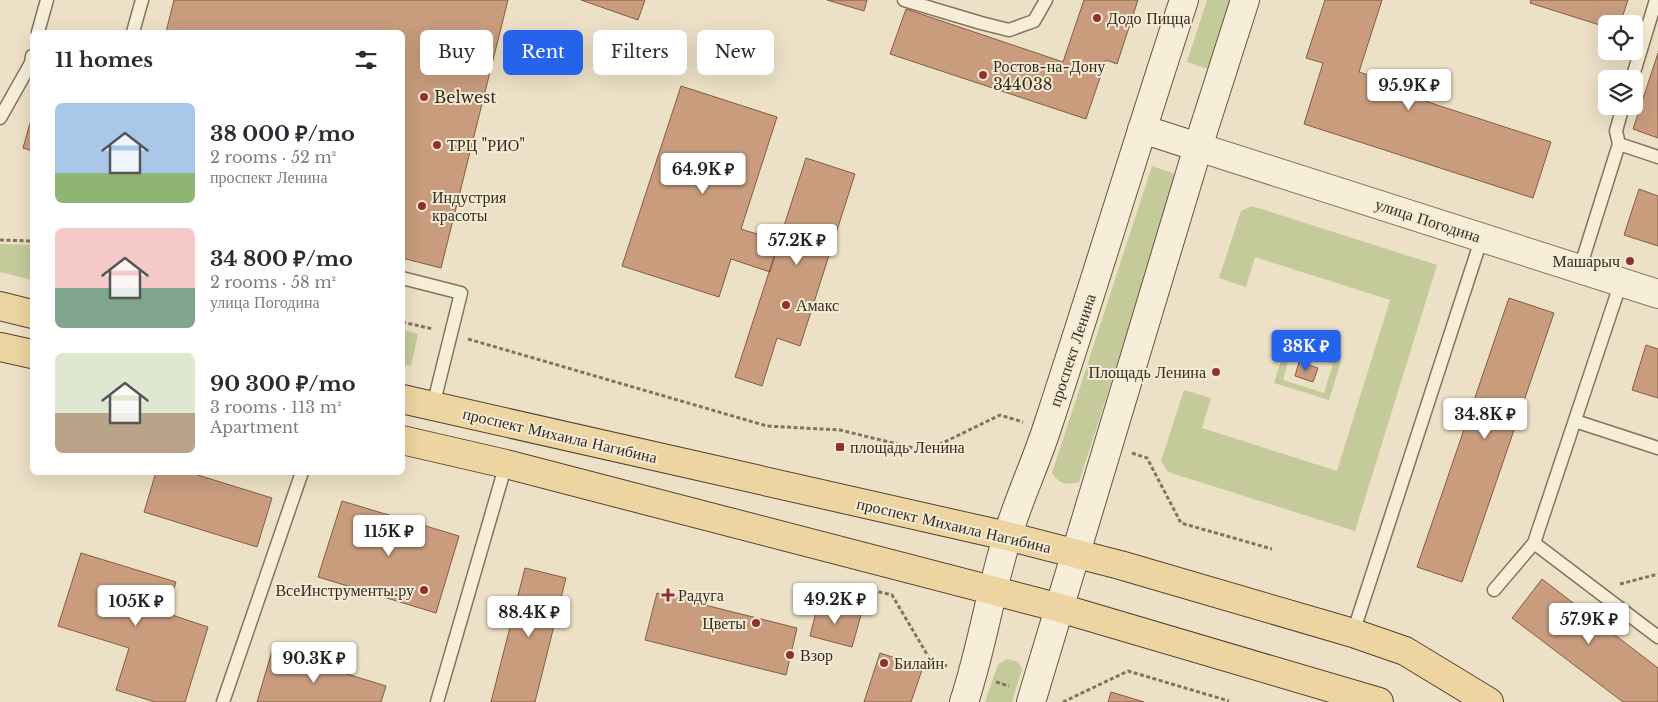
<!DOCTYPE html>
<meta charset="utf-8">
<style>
:root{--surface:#fff;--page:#f2f2f3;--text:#2b2b33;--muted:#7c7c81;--accent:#2563eb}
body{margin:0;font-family:"Libre Baskerville",serif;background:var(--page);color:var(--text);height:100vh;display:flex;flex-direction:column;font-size:19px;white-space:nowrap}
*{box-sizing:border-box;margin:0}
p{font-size:16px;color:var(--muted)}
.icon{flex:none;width:28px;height:28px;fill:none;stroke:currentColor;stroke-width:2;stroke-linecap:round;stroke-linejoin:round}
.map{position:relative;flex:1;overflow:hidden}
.sheet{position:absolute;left:30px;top:30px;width:375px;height:445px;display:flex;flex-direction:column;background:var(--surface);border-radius:8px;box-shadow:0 5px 20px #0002}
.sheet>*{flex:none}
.guide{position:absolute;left:420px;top:30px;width:475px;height:45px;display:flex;gap:10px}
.controls{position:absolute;left:1598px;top:15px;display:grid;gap:10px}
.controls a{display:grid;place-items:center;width:45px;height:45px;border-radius:8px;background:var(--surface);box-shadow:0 5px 20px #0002;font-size:25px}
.price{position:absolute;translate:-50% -42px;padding:0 11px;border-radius:5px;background:#fff;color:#222;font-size:16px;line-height:32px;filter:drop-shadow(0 1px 2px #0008)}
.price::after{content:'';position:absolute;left:50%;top:30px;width:15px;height:11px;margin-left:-8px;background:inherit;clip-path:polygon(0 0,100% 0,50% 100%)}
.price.on{background:var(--accent);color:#fff}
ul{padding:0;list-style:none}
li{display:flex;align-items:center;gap:15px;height:125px;padding:0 25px}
li span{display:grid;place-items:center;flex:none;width:140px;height:100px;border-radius:8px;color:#555}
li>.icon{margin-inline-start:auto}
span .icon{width:60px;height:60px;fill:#fffc;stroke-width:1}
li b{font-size:21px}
h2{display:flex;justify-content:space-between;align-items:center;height:60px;padding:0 25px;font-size:21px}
.tag{padding:0 18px;border-radius:8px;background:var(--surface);box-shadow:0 5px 20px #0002;font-size:18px;line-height:45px}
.tag.on{background:var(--accent);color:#fff}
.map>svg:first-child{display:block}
.green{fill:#c5ca9a;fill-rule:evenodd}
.building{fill:#c89c7d;stroke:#845c43}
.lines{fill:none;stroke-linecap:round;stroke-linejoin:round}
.service-casing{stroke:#86725c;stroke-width:15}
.tertiary-casing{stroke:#86725c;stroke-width:30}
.secondary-casing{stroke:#68533f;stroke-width:30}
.primary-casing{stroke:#544130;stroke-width:30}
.path{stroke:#86725c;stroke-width:3;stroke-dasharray:4 2.5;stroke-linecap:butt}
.service{stroke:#f7eed9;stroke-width:12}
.tertiary{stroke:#f7eed9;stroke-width:28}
.secondary{stroke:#f7eed9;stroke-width:28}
.primary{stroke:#edd4a0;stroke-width:28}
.poi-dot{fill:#922f31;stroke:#f4ebd5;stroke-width:2}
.labels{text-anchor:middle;stroke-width:4;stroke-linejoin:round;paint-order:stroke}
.poi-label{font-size:16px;fill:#372b1f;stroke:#f4ebd5;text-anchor:start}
.street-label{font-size:16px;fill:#372b1f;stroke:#f4ebd5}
</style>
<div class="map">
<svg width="1658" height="702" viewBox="0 0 1658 702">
<rect width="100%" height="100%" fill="#ece0c6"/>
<!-- green -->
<path class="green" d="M1207,0H1230L1208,69L1187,62Z
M1152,166L1178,175L1079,482C1066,485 1060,485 1052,473Z
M1252,206L1437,265L1355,531L1168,472L1161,461L1184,390L1211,398L1202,428L1337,471L1390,300L1255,257L1246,287L1219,278L1241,211Z
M0,244L32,245V280L0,272Z
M403,330L418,334L411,366L403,364Z
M1286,344L1341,361L1329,400L1274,383ZM1291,351L1333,364L1324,393L1283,380Z
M1007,659L1018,662L1022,669L1012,702H985L998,664Z"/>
<!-- building -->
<path class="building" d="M174,0H508L441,268L402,258V32H166Z
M581,0H645L638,20Z
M827,0H867L864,11Z
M1084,0H1138L1117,64L1106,60L1086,119L890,54L906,9L1063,62Z
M1325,0H1382L1359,72L1396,84L1394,91L1551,142L1533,198L1304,124L1323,63L1306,58Z
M1531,0H1628L1620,24H1606V27L1530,3Z
M1658,53V138L1633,129Z
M681,86L777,117L741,229L779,241L770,272L731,259L719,297L622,266Z
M30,123L32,124V151L23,148Z
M806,158L855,174L800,346L777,338L762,386L735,377Z
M1639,189L1658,196V246L1624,235Z
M1509,298L1554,313L1462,582L1417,567Z
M1646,345L1658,349V398L1632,390Z
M1299,362L1318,368L1313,382L1295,376Z
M156,472H188L272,498L257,547L144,512Z
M342,501L459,536L436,613L318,577Z
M81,553L176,582L166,613L208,627L185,702H155L116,690L129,648L58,626Z
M525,568L566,578L535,702H491Z
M1542,579L1658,668V702H1623L1512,618Z
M657,593L797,628L786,675L645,640Z
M818,604L861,615L852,647L810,636Z
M272,651L386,686L381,702H257Z
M880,653L923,667L911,702H864Z
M1111,692L1144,702H1108Z"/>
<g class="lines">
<defs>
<path id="service" d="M904,0L981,23L1009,30L1034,21L1046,0
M38,32L47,0
M133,32L142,0
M1632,79L1656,0
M0,118L31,63L32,56
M1619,144L1616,131L1623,106
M1580,268L1619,144L1658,157
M402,278L461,293L433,406
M1575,421L1658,448
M1534,543L1658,637
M1494,590L1534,543L1621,282
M1353,633L1482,237
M223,702L302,472
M437,702L506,464"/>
<path id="tertiary" d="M1198,147L1658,294"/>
<path id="secondary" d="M1142,129L1198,147
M964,702C982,648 990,592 1007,538C1018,500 1035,465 1047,428C1094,286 1137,142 1184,0
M1031,702L1198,147L1245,0"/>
<path id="primary" d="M0,306L32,314
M0,347L32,354
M402,399L1007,536L1120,565L1353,633L1405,651L1489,702
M402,440L506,464L1060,608L1379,702"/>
</defs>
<!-- service casing -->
<use href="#service" class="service-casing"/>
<!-- tertiary casing -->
<use href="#tertiary" class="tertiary-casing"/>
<!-- secondary casing -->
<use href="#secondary" class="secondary-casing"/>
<!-- primary casing -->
<use href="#primary" class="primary-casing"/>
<!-- path -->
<path class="path" d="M0,240L32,241
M402,322L433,329
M468,339L767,426L840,430L926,451L1000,415L1023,422
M1132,453L1147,458L1181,523L1272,549
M847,584L892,595L931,661L947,666
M1620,584L1658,574
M996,682L1009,686
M1063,702L1128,671L1229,701"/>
<!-- service -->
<use href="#service" class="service"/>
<!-- tertiary -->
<use href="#tertiary" class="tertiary"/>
<!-- secondary -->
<use href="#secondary" class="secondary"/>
<!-- primary -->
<use href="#primary" class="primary"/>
</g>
<!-- markers -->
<g class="poi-dot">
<circle cx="1097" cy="18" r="5"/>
<circle cx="983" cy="75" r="5"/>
<circle cx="424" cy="97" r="5"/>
<circle cx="437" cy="145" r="5"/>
<circle cx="422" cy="206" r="5"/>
<circle cx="1630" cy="261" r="5"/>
<circle cx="786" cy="305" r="5"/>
<circle cx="1216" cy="372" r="5"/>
<rect x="835" y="442" width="10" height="10" rx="2.5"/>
<circle cx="424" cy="590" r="5"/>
<path d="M665.5 587.5h5v5h5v5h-5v5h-5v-5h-5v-5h5z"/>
<circle cx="756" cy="623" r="5"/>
<circle cx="790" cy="655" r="5"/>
<circle cx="884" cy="663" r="5"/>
</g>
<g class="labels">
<!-- poi labels -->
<g class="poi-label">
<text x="1107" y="24">Додо Пицца</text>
<text x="993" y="72">Ростов-на-Дону<tspan x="993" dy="18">344038</tspan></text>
<text x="434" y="103">Belwest</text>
<text x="447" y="151">ТРЦ "РИО"</text>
<text x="432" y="203">Индустрия<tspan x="432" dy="18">красоты</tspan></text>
<text x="1620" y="267" text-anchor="end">Машарыч</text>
<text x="796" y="311">Амакс</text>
<text x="1206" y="378" text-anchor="end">Площадь Ленина</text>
<text x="850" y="453">площадь Ленина</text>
<text x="414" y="596" text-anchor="end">ВсеИнструменты.ру</text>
<text x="678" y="601">Радуга</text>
<text x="746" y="629" text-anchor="end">Цветы</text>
<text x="800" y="661">Взор</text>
<text x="894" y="669">Билайн</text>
</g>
<!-- street labels -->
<g class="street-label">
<text transform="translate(1428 220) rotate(18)" y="6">улица Погодина</text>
<text transform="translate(1072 350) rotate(-72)" y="6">проспект Ленина</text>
<text transform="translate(560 435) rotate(13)" y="6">проспект Михаила Нагибина</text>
<text transform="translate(954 525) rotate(13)" y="6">проспект Михаила Нагибина</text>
</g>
</g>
</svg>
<div class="controls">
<a><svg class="icon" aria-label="locate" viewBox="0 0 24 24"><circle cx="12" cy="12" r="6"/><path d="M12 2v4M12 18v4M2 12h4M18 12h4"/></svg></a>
<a><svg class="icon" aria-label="layers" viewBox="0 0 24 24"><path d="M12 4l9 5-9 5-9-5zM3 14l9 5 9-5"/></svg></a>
</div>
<b class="price" style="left:1409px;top:111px">95.9K ₽</b>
<b class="price" style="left:703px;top:195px">64.9K ₽</b>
<b class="price" style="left:797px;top:266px">57.2K ₽</b>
<b class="price on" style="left:1306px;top:372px">38K ₽</b>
<b class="price" style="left:1485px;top:440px">34.8K ₽</b>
<b class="price" style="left:389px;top:557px">115K ₽</b>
<b class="price" style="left:835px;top:625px">49.2K ₽</b>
<b class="price" style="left:136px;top:627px">105K ₽</b>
<b class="price" style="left:529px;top:638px">88.4K ₽</b>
<b class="price" style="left:1589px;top:645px">57.9K ₽</b>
<b class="price" style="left:314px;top:684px">90.3K ₽</b>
<div class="guide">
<a class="tag">Buy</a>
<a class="tag on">Rent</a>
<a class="tag">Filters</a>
<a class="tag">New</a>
</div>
<section class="sheet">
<h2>11 homes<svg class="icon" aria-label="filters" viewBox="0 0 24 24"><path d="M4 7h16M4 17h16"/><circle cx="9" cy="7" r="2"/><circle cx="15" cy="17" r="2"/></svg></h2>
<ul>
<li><span style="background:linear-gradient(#a9c7e8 70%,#8fb573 0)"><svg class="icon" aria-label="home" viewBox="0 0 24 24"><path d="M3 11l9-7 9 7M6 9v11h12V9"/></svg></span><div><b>38 000 ₽/mo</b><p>2 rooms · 52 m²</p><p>проспект Ленина</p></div></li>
<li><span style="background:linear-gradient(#f6c9c9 60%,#7fa58c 0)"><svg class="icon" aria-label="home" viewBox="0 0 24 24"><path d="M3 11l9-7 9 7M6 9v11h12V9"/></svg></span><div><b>34 800 ₽/mo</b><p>2 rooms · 58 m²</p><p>улица Погодина</p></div></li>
<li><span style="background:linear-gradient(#dfe7d0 60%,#b9a48a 0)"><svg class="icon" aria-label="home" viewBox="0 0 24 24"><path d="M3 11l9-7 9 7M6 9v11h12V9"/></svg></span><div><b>90 300 ₽/mo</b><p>3 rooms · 113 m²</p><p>Apartment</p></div></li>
</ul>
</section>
</div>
